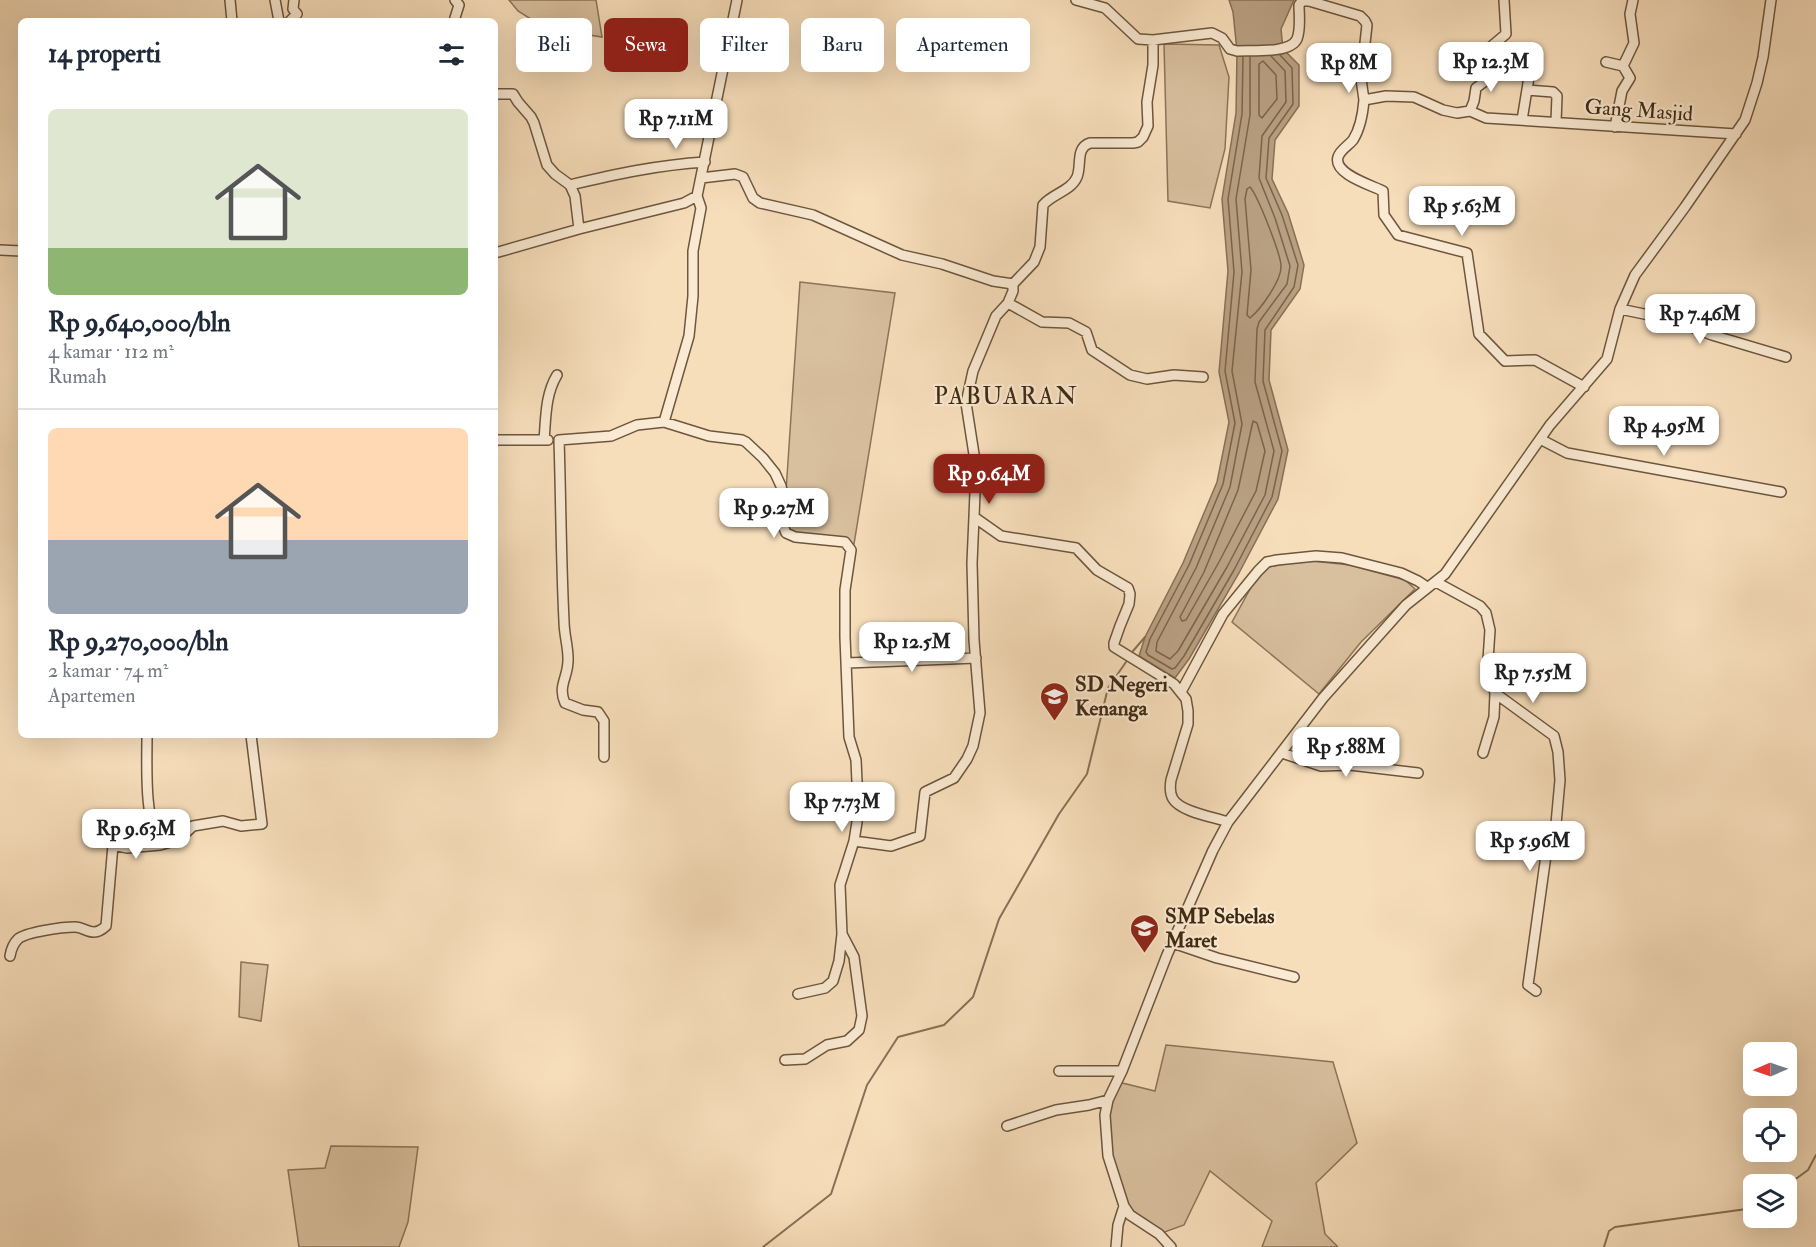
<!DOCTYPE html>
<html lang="id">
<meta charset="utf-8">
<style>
:root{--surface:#fff;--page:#f6f6f7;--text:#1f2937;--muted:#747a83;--line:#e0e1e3;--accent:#8f2418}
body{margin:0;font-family:"IM FELL Double Pica",serif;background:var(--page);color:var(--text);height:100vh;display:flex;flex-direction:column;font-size:22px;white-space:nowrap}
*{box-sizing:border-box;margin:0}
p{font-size:20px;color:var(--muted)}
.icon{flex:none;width:33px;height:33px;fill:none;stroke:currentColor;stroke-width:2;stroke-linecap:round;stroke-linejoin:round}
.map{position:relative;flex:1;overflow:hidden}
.side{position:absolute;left:18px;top:18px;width:480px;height:720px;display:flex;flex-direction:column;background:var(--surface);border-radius:9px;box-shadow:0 6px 24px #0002}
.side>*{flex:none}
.guide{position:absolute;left:516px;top:18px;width:570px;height:54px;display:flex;gap:12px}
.needle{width:39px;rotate:268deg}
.tools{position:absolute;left:1743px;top:1042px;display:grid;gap:12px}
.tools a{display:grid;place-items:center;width:54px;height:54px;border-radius:9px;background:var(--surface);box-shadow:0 6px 24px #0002;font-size:30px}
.price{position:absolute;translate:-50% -51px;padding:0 14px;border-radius:12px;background:#fff;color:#222;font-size:20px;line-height:39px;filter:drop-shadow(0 2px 3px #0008)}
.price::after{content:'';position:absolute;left:50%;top:36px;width:18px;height:14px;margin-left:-9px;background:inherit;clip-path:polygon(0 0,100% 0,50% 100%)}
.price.selected{background:var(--accent);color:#fff}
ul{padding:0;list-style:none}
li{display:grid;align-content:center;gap:12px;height:318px;padding:0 30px}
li+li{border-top:2px solid var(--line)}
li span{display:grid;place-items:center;height:186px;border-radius:9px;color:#555}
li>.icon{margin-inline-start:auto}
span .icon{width:108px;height:108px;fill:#fffc;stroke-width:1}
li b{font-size:26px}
h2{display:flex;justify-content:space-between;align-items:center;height:72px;padding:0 30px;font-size:26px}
.tag{padding:0 21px;border-radius:9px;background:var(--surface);box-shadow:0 6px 24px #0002;font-size:21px;line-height:54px}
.tag.selected{background:var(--accent);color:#fff}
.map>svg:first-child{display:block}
.green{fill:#d8bf9e;stroke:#8c7458;stroke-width:1.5}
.water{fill:#b8a082;stroke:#887055;stroke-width:1.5}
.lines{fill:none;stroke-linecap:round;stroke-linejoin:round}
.shore{stroke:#7c644a;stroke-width:1.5}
.stream{stroke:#887055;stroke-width:2}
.minor-casing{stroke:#6d563c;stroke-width:12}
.minor{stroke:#faead3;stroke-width:9}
.labels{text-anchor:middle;stroke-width:4.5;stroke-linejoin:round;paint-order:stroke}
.street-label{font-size:21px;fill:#3f2912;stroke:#faead3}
.poi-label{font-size:21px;font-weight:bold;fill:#3f2912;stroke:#faead3;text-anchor:start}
.quarter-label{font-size:24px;letter-spacing:1.5px;fill:#3f2912;stroke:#faead3}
</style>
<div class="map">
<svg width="1816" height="1247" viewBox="0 0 1816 1247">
<rect width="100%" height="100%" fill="#f7debb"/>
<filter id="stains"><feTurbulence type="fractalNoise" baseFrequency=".00333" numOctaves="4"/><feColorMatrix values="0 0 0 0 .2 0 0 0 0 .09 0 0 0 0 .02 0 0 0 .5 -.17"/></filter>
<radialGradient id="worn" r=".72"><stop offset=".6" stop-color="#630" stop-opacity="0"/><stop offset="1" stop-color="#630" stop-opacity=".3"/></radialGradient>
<!-- green -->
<path class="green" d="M509,0H596L602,37L545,28L518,11Z
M1164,44L1219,45L1229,77L1225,149L1210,208L1168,201Z
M800,282L895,293L854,544L783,536Z
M1303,560L1350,565L1405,580L1415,589L1361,642L1319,694L1232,622L1254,582L1269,567Z
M241,962L268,965L261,1021L239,1017Z
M1166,1045L1333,1062L1357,1143L1316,1183L1325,1234L1338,1247H1262L1272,1221L1210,1171L1184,1225L1162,1233L1126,1205L1102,1123L1114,1081L1155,1091Z
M331,1146L418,1147L408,1222L399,1247H299L288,1170L325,1168Z"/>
<!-- water -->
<path class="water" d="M1229,0H1294L1281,29L1283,49L1299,65V106L1275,140L1272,179L1288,213L1304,265L1300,289L1271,330L1269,380L1288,450L1278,499L1239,573L1189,659L1175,678L1139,656L1145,637L1183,563L1217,482L1229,422L1219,372L1228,271L1222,199L1236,113L1237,51L1233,12Z"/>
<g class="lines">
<!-- shore -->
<path class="shore" d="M1243,57L1242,114L1228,199L1234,272L1225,371L1235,423L1223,484L1189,565L1150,639L1146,652L1148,655L1172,669L1175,668L1184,656L1234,570L1272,497L1282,451L1263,381L1265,330L1294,287L1298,265L1282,215L1266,178L1269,138L1293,104L1292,68L1280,55
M1250,57V115L1236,199L1242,272L1232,371L1242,424L1230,487L1196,568L1157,642L1156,651L1170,659L1178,651L1227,567L1265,495L1274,451L1255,382L1257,329L1259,322L1287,284L1290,266L1275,218L1259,178L1262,136L1286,102L1285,71L1271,56
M1263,61L1276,75L1277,99L1262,118L1259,115V64Z
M1250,187C1258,196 1281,255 1281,266C1282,280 1260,310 1250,318L1247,315L1251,270L1245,199L1247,189Z
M1253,421L1257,423L1265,451L1256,491L1219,562L1186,620L1182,621L1180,617L1204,572L1238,490Z"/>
<!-- stream -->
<path class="stream" d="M1133,651L1145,637
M1786,1186L1808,1170L1816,1155
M763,1247L831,1194L867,1085L898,1037L944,1025L973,997L999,919L1059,814L1087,774L1108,688L1126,662
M1604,1247L1609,1231L1615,1227L1754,1208"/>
<defs>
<path id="minor" d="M230,0L232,21
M275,0L279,21
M1076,0L1105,8L1138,39L1153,40L1212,33L1222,38L1230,49L1237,51C1252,50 1290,54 1297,39C1301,29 1299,15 1299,5L1302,1H1309L1360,16L1365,21L1367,25L1361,79L1364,100L1386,96L1414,97L1443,110L1457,113L1470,111L1486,118L1736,134
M290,21L297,14L293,9L294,0
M454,21L459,5L455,0
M1153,40V65L1147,102L1148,126L1143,137L1138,142L1133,143H1090C1075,148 1082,165 1077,177C1071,191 1052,194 1043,205L1040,247L1034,262L1013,284V291L1008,303L996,316L973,371L966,403L976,467L974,517L1001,536L1076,548L1097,570L1128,588L1130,594L1129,604L1120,626L1114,643V647L1174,684L1186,699L1188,711V724L1171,780C1170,786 1170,794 1173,799C1181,812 1214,817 1228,822
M1606,62L1623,66L1630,78L1622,91L1615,127
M1623,66L1634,43L1630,14L1633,0
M1527,90L1553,92L1557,96L1556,122
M495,94H513L518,102L531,117L534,123L547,165L555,174L570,185L575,196L579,229
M1364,100C1363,112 1360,129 1353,140C1348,146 1340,150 1338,157C1333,174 1371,185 1383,191L1384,215L1398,235L1467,253L1479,334L1505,361L1535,360L1584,387
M1470,111L1474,101L1476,88L1484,82C1484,71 1487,61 1487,50L1506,34L1504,0
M1522,120L1533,53
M701,178L735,174L743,177L753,198L760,203L813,215L902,255L942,264L993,281L1013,284
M570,185C616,174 658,165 705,162
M0,250L21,251
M495,253L579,229L684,203L697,196L737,0
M1008,303L1042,322L1069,323L1086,332L1092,350L1130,375L1147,379L1174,375L1203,377
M1620,309L1673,320L1712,335L1786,357
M664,422L689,336L693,296V251L701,208L697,196
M1540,439L1567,453L1781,492
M495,440H548
M544,440C546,418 545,395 557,375
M1436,582L1480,606L1486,613L1490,630L1488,660L1489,674L1495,693L1494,717L1483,753
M847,663L976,658
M1181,692L1223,614L1258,571L1267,562L1277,560L1316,556L1342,558L1401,573L1418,581L1427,587
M1495,693L1554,736L1558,752L1560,780L1556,824L1547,848L1528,985L1536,991
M147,735C147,768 144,817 160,845
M1282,753L1321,766L1350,765L1418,773
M604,757V721L598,712L583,710L565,703C557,685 569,677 568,658C568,646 564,634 564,621C561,561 561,501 559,440L611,436L637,425L664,422L709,436L742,440L746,442L763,458L775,473L781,486L785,504L783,526L786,533L795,537L845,542L851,550L845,590V637L849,737L856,760L857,782V822L854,841L840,885L842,934L839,961L833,981L825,988L798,994
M854,841L891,846L920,836L925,792L954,778L967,759L973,746L980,713L974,640L972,563L974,517
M1173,943L1217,958L1294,977
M10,956C11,950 14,943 18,939C26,932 63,927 75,927C86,927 92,939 106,926L113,845L127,848L160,845L178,840L193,826L223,821L241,826L262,824L251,735
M785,1060L805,1059L827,1045L847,1041L859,1030L862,1016L854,957L842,934
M1059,1071H1122
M1007,1126L1056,1110L1089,1105L1108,1100
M1116,1247L1118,1225L1124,1206
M1171,1247L1159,1234L1130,1215L1124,1206L1108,1156L1105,1115L1108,1100L1122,1071L1167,955L1213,850L1228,822L1323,698L1406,605L1445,574L1550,425L1607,359L1620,309L1635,275L1685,207L1745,120L1757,83L1763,57L1771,0"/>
</defs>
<!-- minor casing -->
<use href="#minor" class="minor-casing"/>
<!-- minor -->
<use href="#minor" class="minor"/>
</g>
<!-- icons -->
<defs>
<symbol id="school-pin" viewBox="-11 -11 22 30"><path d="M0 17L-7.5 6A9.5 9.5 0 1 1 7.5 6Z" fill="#8f2418" stroke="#faead3"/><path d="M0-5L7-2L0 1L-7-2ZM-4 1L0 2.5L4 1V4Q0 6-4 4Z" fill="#fff"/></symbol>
</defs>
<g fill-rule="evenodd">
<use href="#school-pin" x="1038" y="680" width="33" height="45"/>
<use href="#school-pin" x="1128" y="912" width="33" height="45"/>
</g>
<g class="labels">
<!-- street labels -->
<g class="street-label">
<text transform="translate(1639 110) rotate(4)" y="7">Gang Masjid</text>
</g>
<!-- poi labels -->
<g class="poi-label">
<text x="1075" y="691">SD Negeri<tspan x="1075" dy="24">Kenanga</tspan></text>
<text x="1165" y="923">SMP Sebelas<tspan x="1165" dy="24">Maret</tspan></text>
</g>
<!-- quarter labels -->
<g class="quarter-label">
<text x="1006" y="404">PABUARAN</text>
</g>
</g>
<rect width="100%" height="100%" filter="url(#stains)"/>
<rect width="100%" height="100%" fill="url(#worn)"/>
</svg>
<div class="tools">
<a><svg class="needle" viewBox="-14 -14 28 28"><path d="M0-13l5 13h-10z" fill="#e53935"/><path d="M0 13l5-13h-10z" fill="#747a83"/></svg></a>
<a><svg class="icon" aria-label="locate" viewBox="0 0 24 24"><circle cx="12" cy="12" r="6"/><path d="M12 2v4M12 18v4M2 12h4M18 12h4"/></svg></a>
<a><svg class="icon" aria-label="layers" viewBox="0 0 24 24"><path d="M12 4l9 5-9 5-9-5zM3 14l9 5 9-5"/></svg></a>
</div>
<b class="price" style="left:1491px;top:93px">Rp 12.3M</b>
<b class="price" style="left:1349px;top:94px">Rp 8M</b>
<b class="price" style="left:676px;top:150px">Rp 7.11M</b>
<b class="price" style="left:1462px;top:237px">Rp 5.63M</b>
<b class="price" style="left:1700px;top:345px">Rp 7.46M</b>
<b class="price" style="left:1664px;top:457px">Rp 4.95M</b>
<b class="price selected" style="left:989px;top:505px">Rp 9.64M</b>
<b class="price" style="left:774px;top:539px">Rp 9.27M</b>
<b class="price" style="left:912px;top:673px">Rp 12.5M</b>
<b class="price" style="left:1533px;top:704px">Rp 7.55M</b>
<b class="price" style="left:1346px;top:778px">Rp 5.88M</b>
<b class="price" style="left:842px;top:833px">Rp 7.73M</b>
<b class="price" style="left:136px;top:860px">Rp 9.63M</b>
<b class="price" style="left:1530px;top:872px">Rp 5.96M</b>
<div class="guide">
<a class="tag">Beli</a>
<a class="tag selected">Sewa</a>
<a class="tag">Filter</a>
<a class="tag">Baru</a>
<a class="tag">Apartemen</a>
</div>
<section class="side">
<h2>14 properti<svg class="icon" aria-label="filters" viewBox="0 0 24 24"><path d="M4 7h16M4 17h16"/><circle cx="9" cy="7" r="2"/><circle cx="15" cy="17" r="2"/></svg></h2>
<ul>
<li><span style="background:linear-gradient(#dfe7d0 75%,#8fb573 0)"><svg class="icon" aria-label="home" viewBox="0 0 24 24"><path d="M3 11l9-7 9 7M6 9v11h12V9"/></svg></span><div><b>Rp 9,640,000/bln</b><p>4 kamar · 112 m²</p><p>Rumah</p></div></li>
<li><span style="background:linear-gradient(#ffd9b3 60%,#9aa5b1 0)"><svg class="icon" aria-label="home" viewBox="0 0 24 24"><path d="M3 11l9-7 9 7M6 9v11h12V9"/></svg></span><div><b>Rp 9,270,000/bln</b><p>2 kamar · 74 m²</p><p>Apartemen</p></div></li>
</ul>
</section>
</div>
